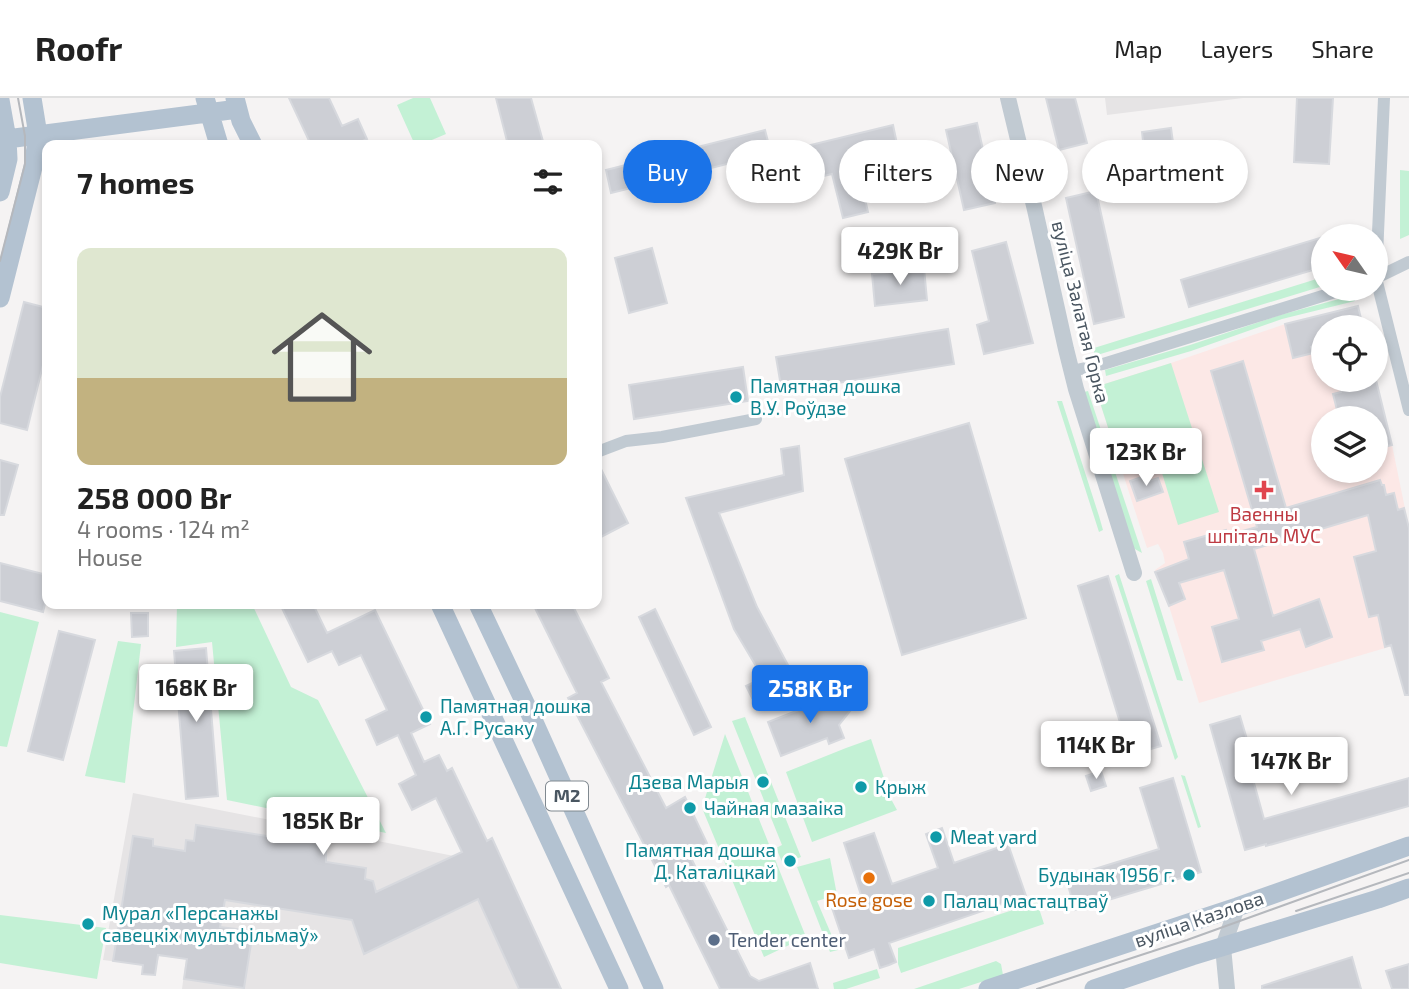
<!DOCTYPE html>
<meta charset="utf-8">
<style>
:root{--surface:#fff;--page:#f6f6f6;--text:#222;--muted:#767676;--line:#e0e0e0;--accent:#1a73e8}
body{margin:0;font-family:"Exo 2",sans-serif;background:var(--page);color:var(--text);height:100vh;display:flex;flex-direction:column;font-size:26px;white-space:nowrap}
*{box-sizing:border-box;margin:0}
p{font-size:23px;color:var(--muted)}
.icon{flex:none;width:38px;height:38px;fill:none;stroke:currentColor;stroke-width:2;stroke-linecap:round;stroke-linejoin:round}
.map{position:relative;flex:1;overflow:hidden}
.panel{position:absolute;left:42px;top:42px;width:560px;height:469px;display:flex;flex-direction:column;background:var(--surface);border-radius:14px;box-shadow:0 4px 10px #0003}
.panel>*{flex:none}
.banner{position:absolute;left:623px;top:42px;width:665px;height:63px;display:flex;gap:14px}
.needle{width:46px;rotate:304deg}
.buttons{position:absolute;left:1311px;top:126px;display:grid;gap:14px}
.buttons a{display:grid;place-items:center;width:77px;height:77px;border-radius:50%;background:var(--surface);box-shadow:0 4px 10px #0003;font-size:35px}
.price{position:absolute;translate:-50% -60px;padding:0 16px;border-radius:7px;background:#fff;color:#222;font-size:23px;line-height:46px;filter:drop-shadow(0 2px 4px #0008)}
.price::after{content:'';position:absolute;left:50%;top:42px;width:21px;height:16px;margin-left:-10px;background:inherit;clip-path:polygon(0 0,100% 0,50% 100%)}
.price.on{background:var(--accent);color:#fff}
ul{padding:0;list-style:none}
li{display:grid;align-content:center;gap:14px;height:371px;padding:0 35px}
li span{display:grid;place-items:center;height:217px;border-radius:14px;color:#555}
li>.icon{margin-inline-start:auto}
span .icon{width:126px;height:126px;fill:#fffc;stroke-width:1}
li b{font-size:30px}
h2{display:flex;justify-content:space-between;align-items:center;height:84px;padding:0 35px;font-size:30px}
.pill{padding:0 24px;border-radius:32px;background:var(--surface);box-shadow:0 4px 10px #0003;font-size:24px;line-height:63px}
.pill.on{background:var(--accent);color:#fff}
header{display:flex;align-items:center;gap:42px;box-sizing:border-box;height:98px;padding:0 35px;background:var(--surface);border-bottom:2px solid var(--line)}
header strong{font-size:33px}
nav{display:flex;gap:38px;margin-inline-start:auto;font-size:24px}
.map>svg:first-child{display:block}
.education{fill:#e6e4e5}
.medical{fill:#fce8e6;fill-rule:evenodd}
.green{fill:#c3f1d5}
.building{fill:#cdcfd5;stroke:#d7d9de;stroke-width:2}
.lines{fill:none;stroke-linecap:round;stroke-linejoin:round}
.minor{stroke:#c1cad2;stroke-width:12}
.tertiary{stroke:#c1cad2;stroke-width:16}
.primary{stroke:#b3c2d1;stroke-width:19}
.tram{stroke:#b5b8bd;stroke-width:2}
.culture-dot{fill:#0f9aa8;stroke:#fff;stroke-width:2.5}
.health-dot{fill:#e0444e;stroke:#fff;stroke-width:2.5}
.food-dot{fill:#e8710a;stroke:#fff;stroke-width:2.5}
.service-dot{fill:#5c6f8a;stroke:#fff;stroke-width:2.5}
.labels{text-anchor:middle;stroke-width:6;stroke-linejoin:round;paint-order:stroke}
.shield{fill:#fff;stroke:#808990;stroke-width:2}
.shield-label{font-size:18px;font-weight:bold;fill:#4a5661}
.street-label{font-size:19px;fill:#4a5661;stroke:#fff}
.culture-label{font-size:19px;fill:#0d838f;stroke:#fff;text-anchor:start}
.health-label{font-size:19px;fill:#be3a42;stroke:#fff}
.food-label{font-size:19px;fill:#c56008;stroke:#fff}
.service-label{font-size:19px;fill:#4e5e75;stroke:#fff;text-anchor:start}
</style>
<header>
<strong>Roofr</strong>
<nav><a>Map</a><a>Layers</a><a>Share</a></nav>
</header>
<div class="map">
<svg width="1409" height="891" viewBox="0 0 1409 891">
<rect width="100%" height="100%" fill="#f5f3f3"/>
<!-- education -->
<path class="education" d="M1105,0H1243L1107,17Z
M133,695L454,758L492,740L561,891H182L186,861L159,858L155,877L142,876L143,867L103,862Z"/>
<!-- medical -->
<path class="medical" d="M1358,208L1363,229H1323V282H1376V280L1392,347L1409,430V543L1199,605L1169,508L1155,472L1165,465L1163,455L1158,446L1147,450L1095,289L1171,265L1285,226ZM1323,320H1376V373H1323Z"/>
<!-- green -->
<path class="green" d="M413,0H430L446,36L420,47H415L397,7Z
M1400,72L1409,73V137L1400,141Z
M1323,179V188L1094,258V250Z
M1354,197L1355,203L1282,221L1191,253L1106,278L1105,272L1190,247L1280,217Z
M1171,265L1219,414L1178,427L1158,362L1122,373L1095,289Z
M1088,293L1142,455L1133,450L1084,294Z
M1057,303H1062L1099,418L1103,432L1099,434Z
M1119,476L1178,659L1175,662L1115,478Z
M1151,481L1183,583L1177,582L1146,483Z
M177,506H252L291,589L318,602L386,735L227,702L212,544L176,549Z
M0,514L39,524L7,649L0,648Z
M118,543L141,546L125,685L85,678Z
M745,619L801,759L783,766L776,750L782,747L732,623Z
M725,636L806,839L764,859L702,710Z
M871,641L891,701L897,712L812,744L786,674L846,650Z
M1181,677L1185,678L1201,729L1198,730Z
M830,760L837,797L817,803L838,852L830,854L797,769Z
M1037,804L1044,826L901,875L898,866V850Z
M0,817L106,830L97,881L0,865Z
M996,863L1001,866L1003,877L959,891H914Z
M877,871L880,880L846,891H834L833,885Z"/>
<!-- building -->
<path class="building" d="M289,0H329L342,28L358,21L367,41L355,47H311Z
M496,0H531L544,47H508Z
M1046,0H1075L1087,45L1059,52Z
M1297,0H1333L1329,66L1294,64Z
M977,25L995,105L964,112L946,32Z
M893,27L900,60L858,70L868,114L843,120L832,76L790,86L782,54Z
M1171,30L1177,74L1147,78L1142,34Z
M765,32L771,55L611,95L606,72Z
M1225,79L1229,93L1209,98L1205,84Z
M1096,93L1124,219L1094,226L1066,100Z
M1323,139V169L1189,209L1181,182Z
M1006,144L1033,245L984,256L977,227L989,223L972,153Z
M652,150L667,205L629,215L615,160Z
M924,170L927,202L875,208L872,176Z
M24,204L47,210V251L27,332L0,325V299Z
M1358,208L1363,229H1323V246L1311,249L1313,255L1293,260L1285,226Z
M948,231L954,266L782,294L776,259Z
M1243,263L1286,410L1380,382L1382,387H1384L1386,397L1394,395L1398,412L1404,410L1409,430V597H1405L1391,547L1385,549L1378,517L1369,519L1354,459L1376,453L1368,417L1254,451L1273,518L1319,501L1332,539L1306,549L1300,531L1261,543L1264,552L1222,564L1212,529L1239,521L1224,472L1179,485L1185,501L1169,508L1155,474L1189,461L1184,444L1226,432L1228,437L1257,429L1211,273Z
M743,269L748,303L634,321L629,287Z
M1339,282H1376L1392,347L1376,351V320H1339L1333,296L1341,294Z
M969,325L1026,520L902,557L845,361Z
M799,348L803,393L719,415L757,509L797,584L774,598L770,591L752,600L746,588L763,580L734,531L686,400L784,377L781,351Z
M0,362L18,367L4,417H0Z
M597,363L628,425L597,441Z
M1147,377L1149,383L1158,380L1163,394L1137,403L1130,383Z
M0,465L47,477V498L43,514L0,503Z
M1108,478L1161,648L1130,657L1078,488Z
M280,506H313L327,535L375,512L430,626L411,635L424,664L439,657L447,673L452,670L487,743L492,740L561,891H519L478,801L364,856L352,822L225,802L220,829L253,833L244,890L184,881L187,861L158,857L155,877L142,876L143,867L113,863L133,738L153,741V748L185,753L186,742L194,743L196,727L326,747V764L366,770L365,781L373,783L376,794L462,754L436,700L412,712L399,686L416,677L398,637L377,647L366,622L387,612L361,557L339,567L332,553L308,564Z
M533,506H572L609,580L601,584L666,710L685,699L707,745L689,756L750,878L759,883L810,865L818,891H720L669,787L666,789L568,600L577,595Z
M655,511L711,629L694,637L639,519Z
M131,515H148V538L132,539Z
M59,533L95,542L63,662L28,653Z
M206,550L218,698L186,701L174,553Z
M826,595L831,606L854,608L839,627L844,640L829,646L827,640L781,658L768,624L814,606L811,601Z
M1240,618L1249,648L1244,649L1264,721L1409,680V708L1266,748V746L1245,752L1210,627Z
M1101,673L1106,688L1091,693L1086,678Z
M1173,680L1201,774L1075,812L1066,780L1159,751L1140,690Z
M942,730L954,765L1008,746L1026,798L889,845L896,864L889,867L880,870L874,851L849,860L831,807L861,797L844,745L874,735L892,786L938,770L926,736Z
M1352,859L1361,891H1262V888Z
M1409,866V891H1392L1386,873Z"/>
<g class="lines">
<!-- minor -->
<path class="minor" d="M1384,0L1376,180L1409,312
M1376,180L1409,164
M1072,273L1103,266L1345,191
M597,354L626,343L662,339L756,321"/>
<!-- tertiary -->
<path class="tertiary" d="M1008,0L1035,112L1066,251L1076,291L1134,475
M1227,891L1223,849L1237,809"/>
<!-- primary -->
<path class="primary" d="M205,0L219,47
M235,0L241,23L253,47
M0,2L7,41L8,61L0,94
M7,41L238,11
M0,200L33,69L38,37L32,0
M440,506L619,891
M478,506L534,624L654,891
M988,891L1237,809L1409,748
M1094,891L1192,858L1378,801L1409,790"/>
<!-- tram -->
<path class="tram" d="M0,163L25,66V38L18,0
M1296,813L1409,775
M1037,891L1187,842L1409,762"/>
</g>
<!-- markers -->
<g class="culture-dot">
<circle cx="736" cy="299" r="7"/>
<circle cx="426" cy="619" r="7"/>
<circle cx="763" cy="684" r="7"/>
<circle cx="861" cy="689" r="7"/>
<circle cx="690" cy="710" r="7"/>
<circle cx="936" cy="739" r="7"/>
<circle cx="790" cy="763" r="7"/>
<circle cx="1189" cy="777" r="7"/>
<circle cx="929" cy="803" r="7"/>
<circle cx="88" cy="826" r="7"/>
</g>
<path class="health-dot" d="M1260.5 381.5h7v7h7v7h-7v7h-7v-7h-7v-7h7z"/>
<circle class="food-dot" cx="869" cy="780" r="7"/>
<circle class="service-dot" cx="714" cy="842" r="7"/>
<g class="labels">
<!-- shield labels -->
<rect class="shield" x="546" y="683.5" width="42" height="29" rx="5"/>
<g class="shield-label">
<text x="567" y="704">М2</text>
</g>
<!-- street labels -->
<g class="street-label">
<text transform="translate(1081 214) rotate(76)" y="7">вуліца Залатая Горка</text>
<text transform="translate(1199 821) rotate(-19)" y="7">вуліца Казлова</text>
</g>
<!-- culture labels -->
<g class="culture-label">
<text x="750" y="295">Памятная дошка<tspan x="750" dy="22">В.У. Роўдзе</tspan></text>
<text x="440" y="615">Памятная дошка<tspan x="440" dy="22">А.Г. Русаку</tspan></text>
<text x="749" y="691" text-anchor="end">Дзева Марыя</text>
<text x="875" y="696">Крыж</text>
<text x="704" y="717">Чайная мазаіка</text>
<text x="950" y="746">Meat yard</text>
<text x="776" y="759" text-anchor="end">Памятная дошка<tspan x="776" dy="22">Д. Каталіцкай</tspan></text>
<text x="1175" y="784" text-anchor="end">Будынак 1956 г.</text>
<text x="943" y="810">Палац мастацтваў</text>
<text x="102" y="822">Мурал «Персанажы<tspan x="102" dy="22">савецкіх мультфільмаў»</tspan></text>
</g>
<!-- health labels -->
<g class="health-label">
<text x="1264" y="423">Ваенны<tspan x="1264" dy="22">шпіталь МУС</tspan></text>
</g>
<!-- food labels -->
<g class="food-label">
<text x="869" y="809">Rose gose</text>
</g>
<!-- service labels -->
<g class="service-label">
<text x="728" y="849">Tender center</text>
</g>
</g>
</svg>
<div class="buttons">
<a><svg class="needle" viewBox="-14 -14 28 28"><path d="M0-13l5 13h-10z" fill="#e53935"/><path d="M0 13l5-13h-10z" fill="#767676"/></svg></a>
<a><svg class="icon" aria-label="locate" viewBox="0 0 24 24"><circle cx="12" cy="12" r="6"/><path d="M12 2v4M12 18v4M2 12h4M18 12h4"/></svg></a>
<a><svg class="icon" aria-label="layers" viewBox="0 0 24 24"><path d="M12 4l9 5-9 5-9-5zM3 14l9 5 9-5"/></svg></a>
</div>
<b class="price" style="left:900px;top:189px">429K Br</b>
<b class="price" style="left:1146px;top:390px">123K Br</b>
<b class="price" style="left:196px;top:626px">168K Br</b>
<b class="price on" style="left:810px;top:627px">258K Br</b>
<b class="price" style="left:1096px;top:683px">114K Br</b>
<b class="price" style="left:1291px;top:699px">147K Br</b>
<b class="price" style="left:323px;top:759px">185K Br</b>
<div class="banner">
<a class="pill on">Buy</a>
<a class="pill">Rent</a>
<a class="pill">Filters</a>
<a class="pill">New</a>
<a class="pill">Apartment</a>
</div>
<section class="panel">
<h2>7 homes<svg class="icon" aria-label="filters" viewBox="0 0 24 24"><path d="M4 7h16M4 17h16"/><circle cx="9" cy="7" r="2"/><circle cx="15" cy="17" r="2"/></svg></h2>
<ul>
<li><span style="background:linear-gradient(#dfe7d0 60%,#c2b280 0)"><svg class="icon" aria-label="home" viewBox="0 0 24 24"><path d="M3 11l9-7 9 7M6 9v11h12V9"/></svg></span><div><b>258 000 Br</b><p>4 rooms · 124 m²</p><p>House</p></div></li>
</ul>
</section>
</div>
